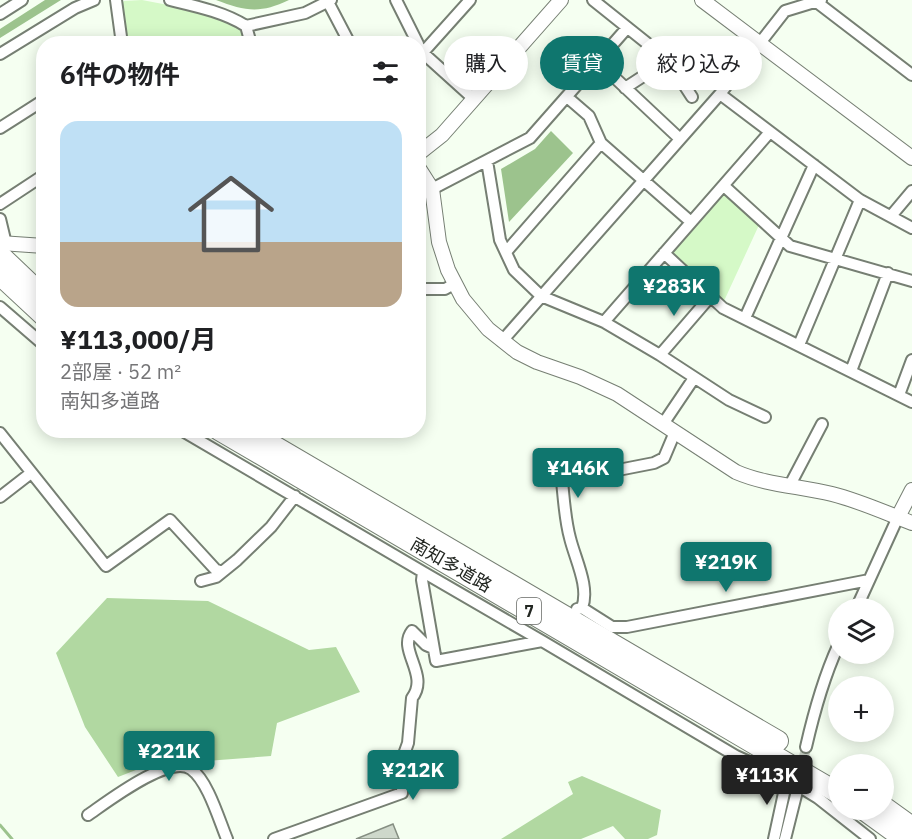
<!DOCTYPE html>
<html lang="ja">
<meta charset="utf-8">
<style>
:root{--surface:#fff;--page:#f2f2f2;--text:#202124;--muted:#757577;--accent:#0f766e}
body{margin:0;font-family:"IBM Plex Sans","Noto Sans JP",sans-serif;background:var(--page);color:var(--text);height:100vh;display:flex;flex-direction:column;font-size:22px;white-space:nowrap}
*{box-sizing:border-box;margin:0}
p{font-size:20px;color:var(--muted)}
.icon{flex:none;width:33px;height:33px;fill:none;stroke:currentColor;stroke-width:2;stroke-linecap:round;stroke-linejoin:round}
.map{position:relative;flex:1;overflow:hidden}
.sheet{position:absolute;left:36px;top:36px;width:390px;height:402px;display:flex;flex-direction:column;background:var(--surface);border-radius:24px;box-shadow:0 3px 15px #0003}
.sheet>*{flex:none}
.hud{position:absolute;left:444px;top:36px;width:378px;height:54px;display:flex;gap:12px}
.tools{position:absolute;left:828px;top:598px;display:grid;gap:12px}
.tools a{display:grid;place-items:center;width:66px;height:66px;border-radius:50%;background:var(--surface);box-shadow:0 3px 15px #0003;font-size:30px}
.price{position:absolute;translate:-50% -51px;padding:0 14px;border-radius:6px;background:var(--accent);color:#fff;font-size:20px;line-height:39px;filter:drop-shadow(0 2px 3px #0008)}
.price::after{content:'';position:absolute;left:50%;top:36px;width:18px;height:14px;margin-left:-9px;background:inherit;clip-path:polygon(0 0,100% 0,50% 100%)}
.price.active{background:#222;color:#fff}
ul{padding:0;list-style:none}
li{display:grid;align-content:center;gap:12px;height:318px;padding:0 24px}
li span{display:grid;place-items:center;height:186px;border-radius:18px;color:#555}
li>.icon{margin-inline-start:auto}
span .icon{width:108px;height:108px;fill:#fffc;stroke-width:1}
li b{font-size:26px}
h2{display:flex;justify-content:space-between;align-items:center;height:72px;padding:0 24px;font-size:26px}
.pill{padding:0 21px;border-radius:27px;background:var(--surface);box-shadow:0 3px 15px #0003;font-size:21px;line-height:54px}
.pill.active{background:var(--accent);color:#fff}
.map>svg:first-child{display:block}
.green{fill:#d5f9c7}
.forest{fill:#b1d8a1}
.water{fill:#9cc38d}
.lines{fill:none;stroke-linecap:round;stroke-linejoin:round}
.stream{stroke:#9cc38d;stroke-width:3}
.building{fill:#ced8cb;stroke:#858e82;stroke-width:1.5}
.minor-tunnel{stroke:#cbd4c8;stroke-width:10;stroke-dasharray:10 5;stroke-linecap:butt}
.minor-casing{stroke:#767f73;stroke-width:14}
.tertiary-casing{stroke:#767f73;stroke-width:16}
.motorway-casing{stroke:#767f73;stroke-width:22}
.minor{stroke:#fff;stroke-width:10}
.tertiary{stroke:#fff;stroke-width:14}
.motorway{stroke:#fff;stroke-width:20}
.labels{text-anchor:middle;stroke-width:5;stroke-linejoin:round;paint-order:stroke}
.shield{fill:#fff;stroke:#656864;stroke-width:1.5}
.shield-label{font-size:16px;font-weight:bold;fill:#232722}
.street-label{font-size:18px;fill:#232722;stroke:#fff}
</style>
<div class="map">
<svg width="912" height="839" viewBox="0 0 912 839">
<rect width="100%" height="100%" fill="#f5fff1"/>
<!-- green -->
<path class="green" d="M142,0L189,9L236,26L241,30L246,43H126L121,4L124,1Z
M725,194L759,225L724,301L673,255V250L721,195Z"/>
<!-- forest -->
<path class="forest" d="M107,598L208,601L309,650L336,647L360,692L277,723L271,756L206,761L200,745L118,777L85,727L56,653Z
M582,776L661,810L657,835L648,839H625L613,826L581,839H501L573,794L568,782Z"/>
<!-- water -->
<path class="water" d="M61,0L0,38V29L45,0Z
M216,0H289C260,14 245,11 216,0Z
M551,131L573,153L509,222L501,169L535,149Z"/>
<g class="lines">
<!-- stream -->
<path class="stream" d="M0,825L12,839"/>
</g>
<!-- building -->
<path class="building" d="M393,824L399,839H356Z"/>
<g class="lines">
<!-- minor-tunnel -->
<path class="minor-tunnel" d="M801,773L806,747"/>
<defs>
<path id="minor" d="M116,0L122,44
M170,0C195,6 224,12 246,26L305,13L331,0
M396,0L418,44
M593,0L668,60L692,97
M814,0L912,75
M328,2L350,44
M0,14L22,0
M246,26L251,44
M418,45L423,53L474,99
M0,54L75,8L94,0
M418,58L470,0
M598,62L680,139
M625,88L668,60
M720,94L860,200L912,228
M567,97L589,116L601,143L691,222
M0,128L44,100
M487,161L500,240L514,270L541,296L604,322L660,355L729,400L765,417
M724,186L790,246L912,281
M432,189L530,138L627,28
M0,204L44,175
M891,216L912,191
M0,219L6,244
M506,252L601,143
M664,253L723,308L912,402
M418,289H445L454,284
M0,307L44,345
M745,318L814,165
M604,322L770,132
M502,341L720,94L785,11L821,0
M799,345L860,200
M660,355L710,297
M851,371L888,273
M899,395L912,360
M663,424L694,378
M181,430L423,572L422,580L436,661L542,641L736,756L787,779L818,798L870,839
M0,433L106,566L170,520L215,569L222,572
M790,485L822,424
M0,497L31,473
M423,572L542,641
M201,581L216,577L237,560L271,527L295,496
M582,608L612,627H627L869,580
M577,609L582,608C590,587 575,559 570,538C565,520 564,500 562,481L654,463L664,458L675,432
M856,609L898,517
M806,747C814,712 823,679 838,646
M88,815C107,802 169,754 191,769C208,781 219,820 227,839
M274,839L402,793L403,757L408,743L412,698C430,675 397,650 412,631L426,645L433,648
M774,839L787,779
M785,839L797,791"/>
<path id="tertiary" d="M702,0L912,158
M418,154L442,135L561,0
M418,167L432,189L439,242L448,270L463,299L488,329L517,352L537,362L580,377L617,394L736,472C766,485 800,486 832,494C860,501 886,513 912,523
M0,243L44,246
M898,517L912,490"/>
<path id="motorway" d="M0,255L44,297
M0,275L44,316
M219,430L838,793
M247,430L778,741
M884,807L912,827
M864,810L904,839"/>
</defs>
<!-- minor casing -->
<use href="#minor" class="minor-casing"/>
<!-- tertiary casing -->
<use href="#tertiary" class="tertiary-casing"/>
<!-- motorway casing -->
<use href="#motorway" class="motorway-casing"/>
<!-- minor -->
<use href="#minor" class="minor"/>
<!-- tertiary -->
<use href="#tertiary" class="tertiary"/>
<!-- motorway -->
<use href="#motorway" class="motorway"/>
</g>
<g class="labels">
<!-- shield labels -->
<rect class="shield" x="517" y="598" width="24" height="26" rx="4.5"/>
<g class="shield-label">
<text x="529" y="617">7</text>
</g>
<!-- street labels -->
<g class="street-label">
<text transform="translate(451 565) rotate(30)" y="6">南知多道路</text>
</g>
</g>
</svg>
<div class="tools">
<a><svg class="icon" aria-label="layers" viewBox="0 0 24 24"><path d="M12 4l9 5-9 5-9-5zM3 14l9 5 9-5"/></svg></a>
<a>+</a>
<a>−</a>
</div>
<b class="price" style="left:674px;top:317px">¥283K</b>
<b class="price" style="left:578px;top:499px">¥146K</b>
<b class="price" style="left:726px;top:593px">¥219K</b>
<b class="price" style="left:169px;top:782px">¥221K</b>
<b class="price" style="left:413px;top:801px">¥212K</b>
<b class="price active" style="left:767px;top:806px">¥113K</b>
<div class="hud">
<a class="pill">購入</a>
<a class="pill active">賃貸</a>
<a class="pill">絞り込み</a>
</div>
<section class="sheet">
<h2>6件の物件<svg class="icon" aria-label="filters" viewBox="0 0 24 24"><path d="M4 7h16M4 17h16"/><circle cx="9" cy="7" r="2"/><circle cx="15" cy="17" r="2"/></svg></h2>
<ul>
<li><span style="background:linear-gradient(#bfe0f5 65%,#b9a48a 0)"><svg class="icon" aria-label="home" viewBox="0 0 24 24"><path d="M3 11l9-7 9 7M6 9v11h12V9"/></svg></span><div><b>¥113,000/月</b><p>2部屋 · 52 m²</p><p>南知多道路</p></div></li>
</ul>
</section>
</div>
